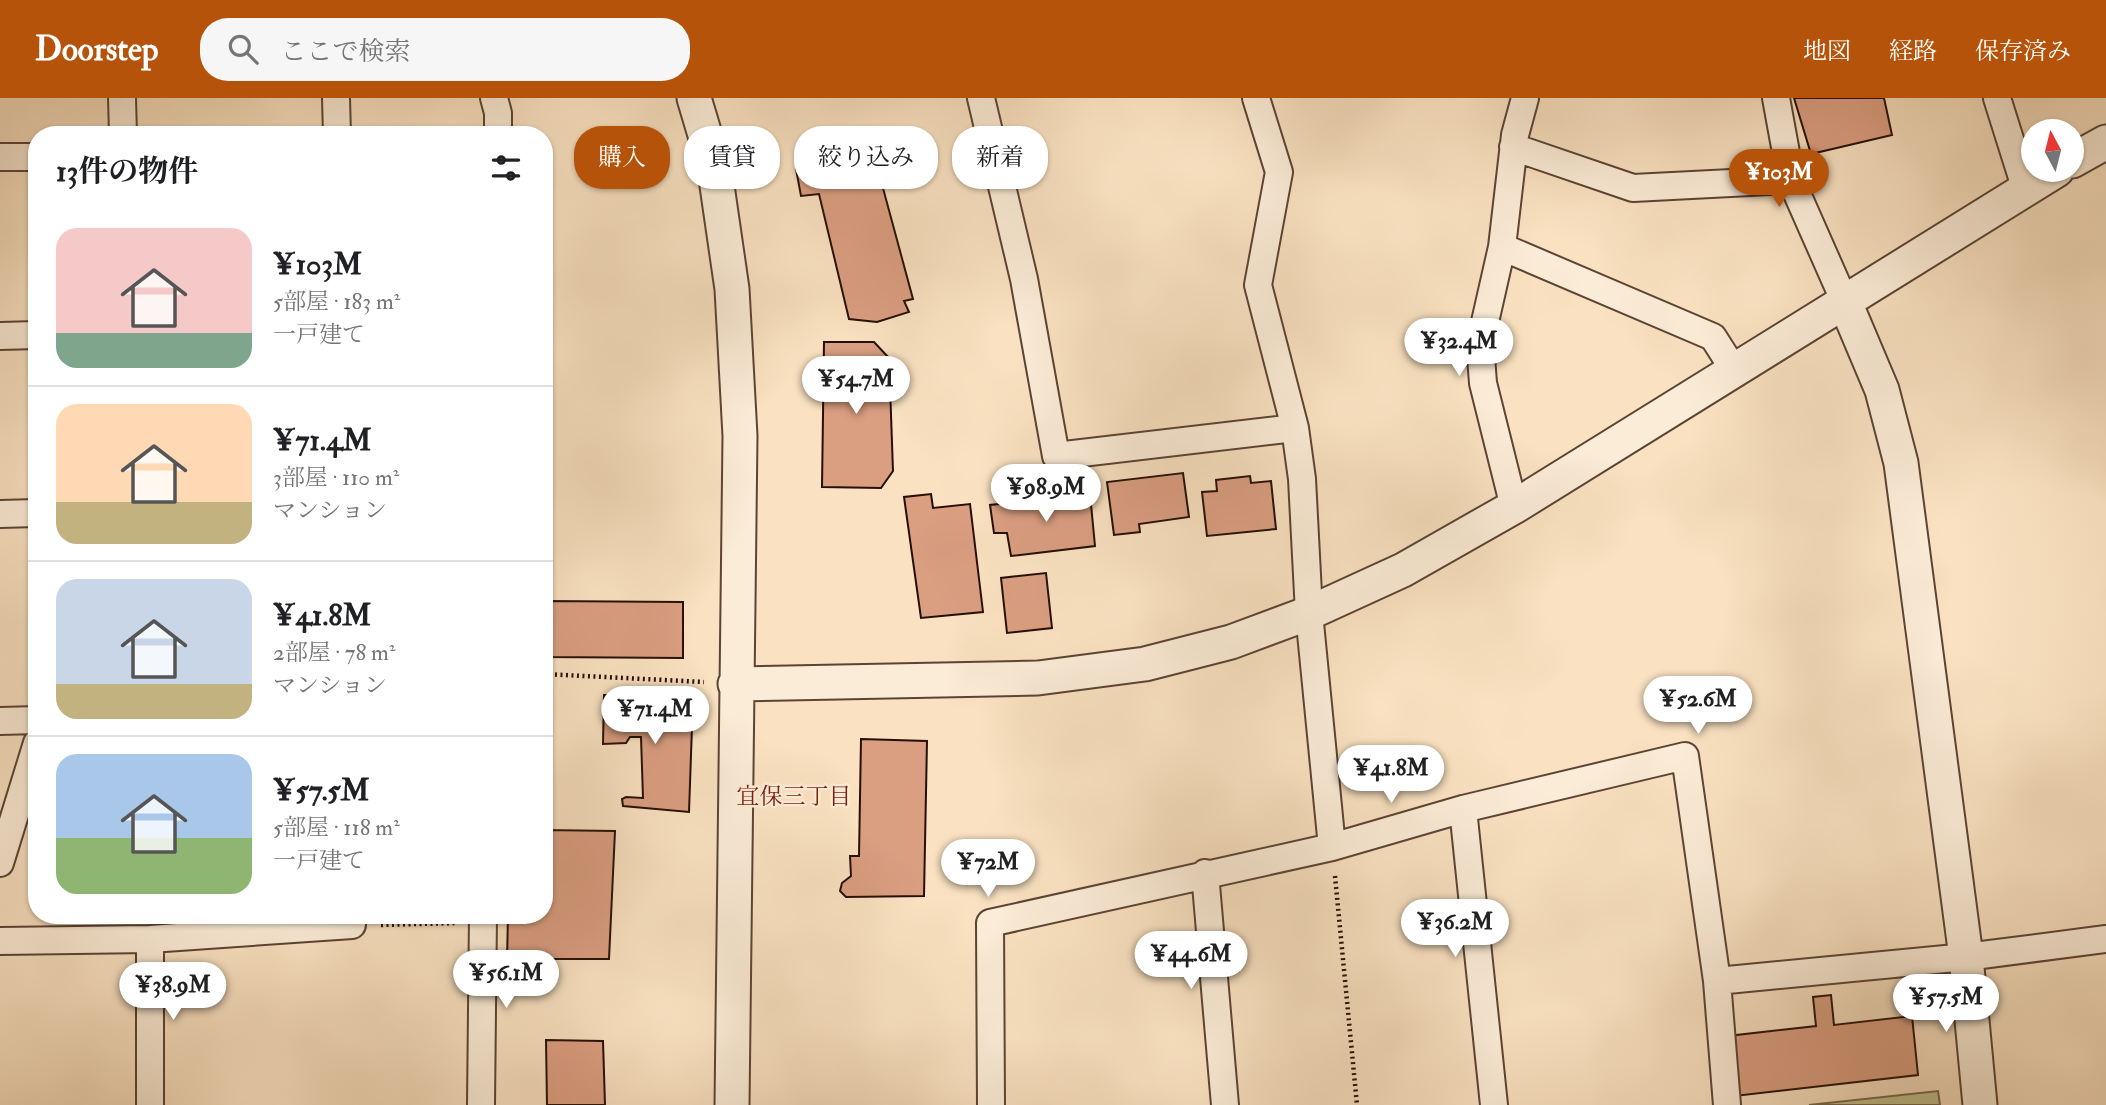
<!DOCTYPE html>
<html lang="ja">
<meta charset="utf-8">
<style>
:root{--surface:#fff;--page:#f6f6f6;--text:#202124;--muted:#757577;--line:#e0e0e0;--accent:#b45309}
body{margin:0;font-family:"IM FELL Double Pica","Noto Serif JP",serif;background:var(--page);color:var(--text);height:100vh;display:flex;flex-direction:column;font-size:26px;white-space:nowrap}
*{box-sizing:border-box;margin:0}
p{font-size:23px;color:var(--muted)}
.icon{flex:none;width:38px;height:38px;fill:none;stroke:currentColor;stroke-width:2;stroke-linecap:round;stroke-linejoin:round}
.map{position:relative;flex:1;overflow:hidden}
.sheet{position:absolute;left:28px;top:28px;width:525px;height:798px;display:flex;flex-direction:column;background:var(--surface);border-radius:28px;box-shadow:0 2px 5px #0004}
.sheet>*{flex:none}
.top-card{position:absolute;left:574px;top:28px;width:665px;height:63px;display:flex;gap:14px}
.needle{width:46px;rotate:353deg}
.buttons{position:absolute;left:2021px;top:21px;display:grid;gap:14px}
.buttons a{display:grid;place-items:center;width:63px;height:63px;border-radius:50%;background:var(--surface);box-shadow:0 2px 5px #0004;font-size:35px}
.price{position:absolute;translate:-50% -60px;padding:0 16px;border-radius:24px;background:#fff;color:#222;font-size:23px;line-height:46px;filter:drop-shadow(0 2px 4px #0008)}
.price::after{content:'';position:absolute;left:50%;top:42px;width:21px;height:16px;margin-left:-10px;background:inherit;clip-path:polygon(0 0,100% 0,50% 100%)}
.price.active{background:var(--accent);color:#fff}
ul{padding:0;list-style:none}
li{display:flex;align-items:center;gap:21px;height:175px;padding:0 28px}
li+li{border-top:2px solid var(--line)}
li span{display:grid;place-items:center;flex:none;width:196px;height:140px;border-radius:21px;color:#555}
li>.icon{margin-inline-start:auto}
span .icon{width:84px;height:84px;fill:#fffc;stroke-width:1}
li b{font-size:30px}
h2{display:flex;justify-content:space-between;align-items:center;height:84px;padding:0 28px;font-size:30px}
.pill{padding:0 24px;border-radius:28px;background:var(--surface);box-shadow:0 2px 5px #0004;font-size:24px;line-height:63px}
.pill.active{background:var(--accent);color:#fff}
header{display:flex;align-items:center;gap:42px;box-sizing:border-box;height:98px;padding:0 35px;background:var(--accent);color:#fff}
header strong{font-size:33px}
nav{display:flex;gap:38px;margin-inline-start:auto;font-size:24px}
.search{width:490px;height:63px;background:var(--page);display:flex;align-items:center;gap:18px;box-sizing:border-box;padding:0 24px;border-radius:28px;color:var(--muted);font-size:26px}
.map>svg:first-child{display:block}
.green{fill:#c1c290;stroke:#74684a;stroke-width:2}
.building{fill:#da9e81;stroke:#260f05;stroke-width:2}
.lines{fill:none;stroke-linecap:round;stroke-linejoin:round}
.minor-casing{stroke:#5b4434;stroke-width:30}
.tertiary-casing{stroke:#5b4434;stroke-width:37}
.path{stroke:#260f05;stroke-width:4.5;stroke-dasharray:2 3.5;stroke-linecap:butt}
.minor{stroke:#fbecd7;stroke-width:26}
.tertiary{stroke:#fbecd7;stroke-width:33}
.labels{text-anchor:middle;stroke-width:5;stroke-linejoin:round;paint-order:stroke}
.neighbourhood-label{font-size:23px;fill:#7a1f14;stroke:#fbecd7}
</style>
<header>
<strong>Doorstep</strong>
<div class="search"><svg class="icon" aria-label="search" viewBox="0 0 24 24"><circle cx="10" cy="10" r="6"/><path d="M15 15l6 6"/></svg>ここで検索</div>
<nav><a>地図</a><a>経路</a><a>保存済み</a></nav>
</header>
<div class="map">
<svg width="2106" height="1007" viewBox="0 0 2106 1007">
<rect width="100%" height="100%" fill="#f9e1c1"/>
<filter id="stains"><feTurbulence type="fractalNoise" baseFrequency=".00286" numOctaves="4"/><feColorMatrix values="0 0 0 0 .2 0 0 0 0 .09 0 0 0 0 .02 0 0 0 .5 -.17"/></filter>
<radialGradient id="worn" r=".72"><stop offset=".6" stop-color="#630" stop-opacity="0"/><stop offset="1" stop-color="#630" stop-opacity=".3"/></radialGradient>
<!-- green -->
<path class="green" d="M1938,993L1940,1007H1809Z"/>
<!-- building -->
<path class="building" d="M1794,0H1884L1892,37L1811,56Z
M867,31L913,201L904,203L909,214L877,224L849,221L819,96L801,98L796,71L814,66L811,43Z
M824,244H874L889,260L893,373L881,390L822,389Z
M1183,375L1189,419L1139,426L1140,434L1114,437L1107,384Z
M1250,378L1251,385L1271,383L1276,431L1207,438L1202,394L1217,393L1216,382Z
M931,396L933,410L970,406L983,514L921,520L904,399Z
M1090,396L1095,448L1011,458L1007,435H994L990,407Z
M1046,475L1052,530L1007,535L1001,480Z
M544,503L683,504V560L544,559Z
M604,597L693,600L689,714L623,708L622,701L626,699L643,700L641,639H630L626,645L603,646Z
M861,641L927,643L924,798L846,799L840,793L842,785L851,778L850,758H859Z
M544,732L615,733L609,861H507L508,817H544Z
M1831,897L1834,927L1912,918L1918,977L1735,998L1728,938L1816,928L1813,899Z
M546,942L603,943L605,1007H547Z"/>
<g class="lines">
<defs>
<path id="minor" d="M122,0L123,37
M336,0L337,37
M494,0L498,15V37
M981,0L1024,181L1056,358L1295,330
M1256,0L1279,74L1258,187L1295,330L1302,381L1309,515L1332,749
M1776,0L1791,82L1844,202
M1997,0L2025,89
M1513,49L1633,90L1791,82
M0,59H37
M1502,149L1713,239L1734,272
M0,238L37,237
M1514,409L1483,285L1480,246L1502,149L1515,37L1525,0
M0,416L37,415
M0,623L37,622
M1463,711L1494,1007
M0,765L37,645
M1205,775L1225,1007
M150,841V1007
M0,843L150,841L352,827L351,817
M1717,883L1966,859L2106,841
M481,1007L483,817
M991,1007L990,825L1332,749L1463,711L1685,658L1717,883L1727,1007"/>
<path id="tertiary" d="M694,0L714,67L732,191L740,338L732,1007
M2072,63L2106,44
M1844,202L1882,292L1901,365L1966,859L1980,1007
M735,586L1038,580L1145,566L1231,544L1309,515L1403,472L1514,409L2057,72"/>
</defs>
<!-- minor casing -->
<use href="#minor" class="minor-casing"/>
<!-- tertiary casing -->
<use href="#tertiary" class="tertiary-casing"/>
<!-- path -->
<path class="path" d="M544,576L704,584
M1335,778L1357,1007
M381,827L456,825"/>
<!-- minor -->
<use href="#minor" class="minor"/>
<!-- tertiary -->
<use href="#tertiary" class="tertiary"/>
</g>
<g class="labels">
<!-- neighbourhood labels -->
<g class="neighbourhood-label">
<text x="794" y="706">宜保三丁目</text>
</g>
</g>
<rect width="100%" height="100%" filter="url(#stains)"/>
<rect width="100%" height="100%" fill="url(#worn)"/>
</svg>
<div class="buttons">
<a><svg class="needle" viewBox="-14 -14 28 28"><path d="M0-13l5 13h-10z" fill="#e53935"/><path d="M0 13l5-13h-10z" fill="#757577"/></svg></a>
</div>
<b class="price active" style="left:1779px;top:111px">¥103M</b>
<b class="price" style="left:1459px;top:280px">¥32.4M</b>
<b class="price" style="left:856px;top:318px">¥54.7M</b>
<b class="price" style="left:1046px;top:426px">¥98.9M</b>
<b class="price" style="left:1698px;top:638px">¥52.6M</b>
<b class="price" style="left:655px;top:648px">¥71.4M</b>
<b class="price" style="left:1391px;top:707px">¥41.8M</b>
<b class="price" style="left:988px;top:801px">¥72M</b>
<b class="price" style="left:1455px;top:861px">¥36.2M</b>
<b class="price" style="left:1191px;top:893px">¥44.6M</b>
<b class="price" style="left:506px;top:912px">¥56.1M</b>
<b class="price" style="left:173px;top:924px">¥38.9M</b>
<b class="price" style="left:1946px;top:936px">¥57.5M</b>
<div class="top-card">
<a class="pill active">購入</a>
<a class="pill">賃貸</a>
<a class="pill">絞り込み</a>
<a class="pill">新着</a>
</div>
<section class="sheet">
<h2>13件の物件<svg class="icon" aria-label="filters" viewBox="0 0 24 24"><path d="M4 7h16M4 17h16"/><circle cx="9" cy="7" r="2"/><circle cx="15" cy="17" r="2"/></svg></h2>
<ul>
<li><span style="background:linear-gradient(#f6c9c9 75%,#7fa58c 0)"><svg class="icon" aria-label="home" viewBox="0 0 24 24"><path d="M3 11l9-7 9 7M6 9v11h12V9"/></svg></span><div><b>¥103M</b><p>5部屋 · 183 m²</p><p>一戸建て</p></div></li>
<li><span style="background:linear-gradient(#ffd9b3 70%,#c2b280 0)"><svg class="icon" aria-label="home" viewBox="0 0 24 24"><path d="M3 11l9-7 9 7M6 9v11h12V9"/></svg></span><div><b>¥71.4M</b><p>3部屋 · 110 m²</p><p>マンション</p></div></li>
<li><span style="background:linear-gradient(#c9d6e8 75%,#c2b280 0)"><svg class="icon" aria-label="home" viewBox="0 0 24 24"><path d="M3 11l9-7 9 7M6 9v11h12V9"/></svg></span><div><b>¥41.8M</b><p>2部屋 · 78 m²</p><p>マンション</p></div></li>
<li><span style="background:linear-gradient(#a9c7e8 60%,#8fb573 0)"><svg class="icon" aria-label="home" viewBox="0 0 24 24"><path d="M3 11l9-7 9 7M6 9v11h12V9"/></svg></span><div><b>¥57.5M</b><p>5部屋 · 118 m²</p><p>一戸建て</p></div></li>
</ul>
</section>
</div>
